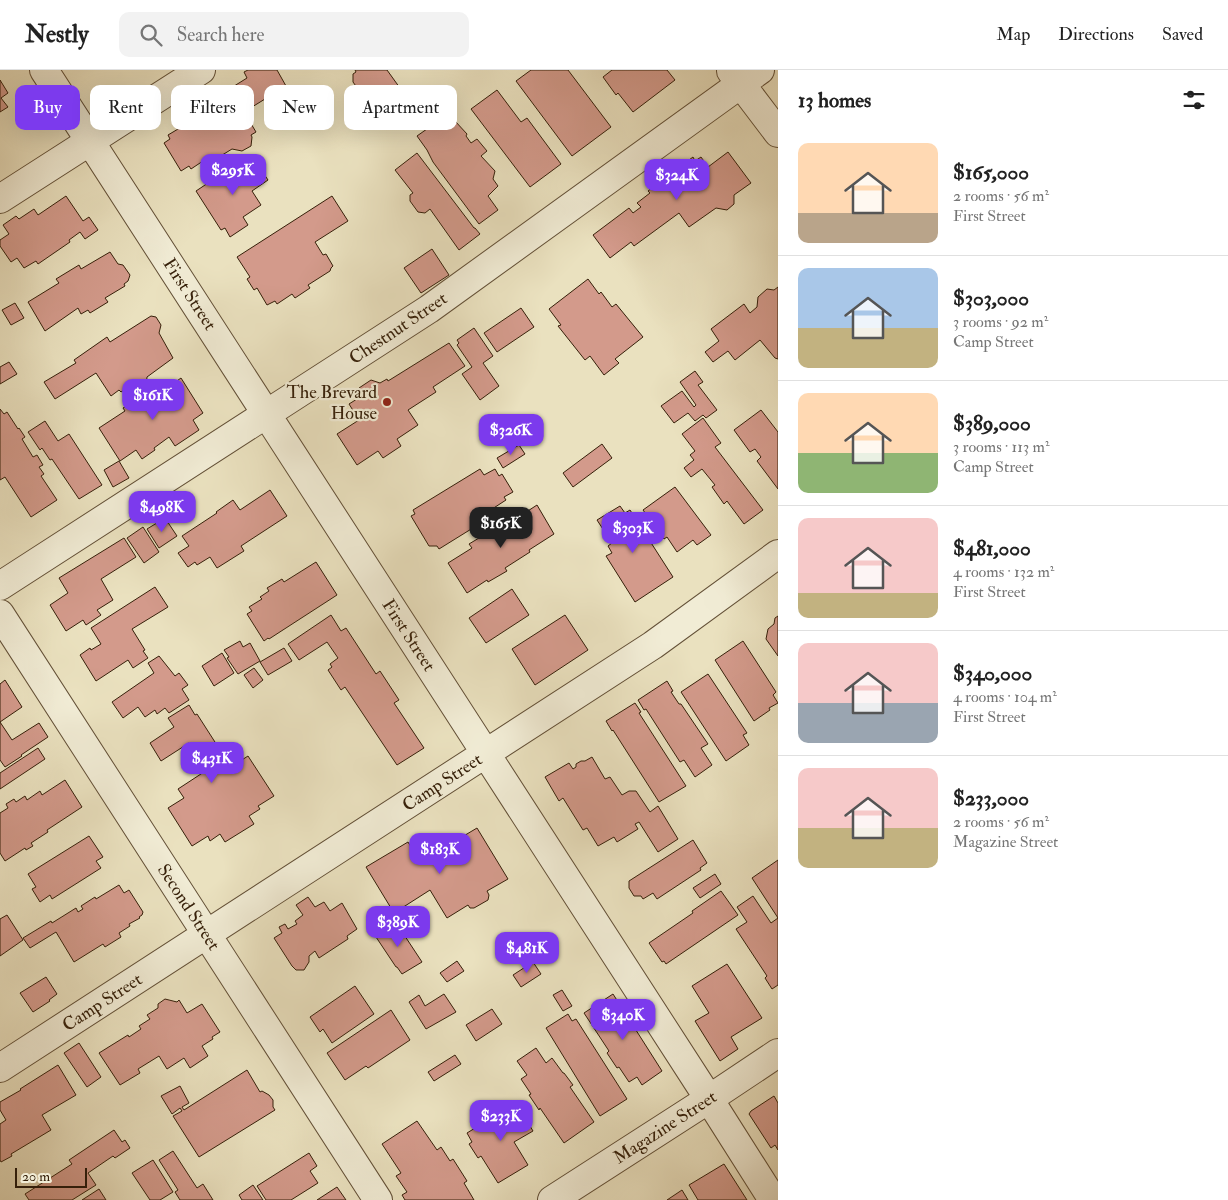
<!DOCTYPE html>
<meta charset="utf-8">
<style>
:root{--surface:#fff;--page:#f2f2f2;--text:#222;--muted:#767676;--line:#e0e0e0;--accent:#7c3aed}
body{margin:0;font-family:"IM FELL Double Pica",serif;background:var(--page);color:var(--text);height:100vh;display:flex;flex-direction:column;font-size:19px;white-space:nowrap}
*{box-sizing:border-box;margin:0}
p{font-size:16px;color:var(--muted)}
.icon{flex:none;width:28px;height:28px;fill:none;stroke:currentColor;stroke-width:2;stroke-linecap:round;stroke-linejoin:round}
.map{position:relative;flex:1;overflow:hidden}
.panel{display:flex;flex-direction:column;background:var(--surface);width:450px}
.panel>*{flex:none}
.top-card{position:absolute;left:15px;top:15px;width:475px;height:45px;display:flex;gap:10px}
.scale{position:absolute;left:15px;bottom:12px;width:72px;box-sizing:border-box;padding-left:5px;border:2px solid #36200a;border-top:0;font-size:14px;line-height:18px;white-space:nowrap;color:#36200a;-webkit-text-stroke:4px #f1ecd5;paint-order:stroke}
.price{position:absolute;translate:-50% -42px;padding:0 11px;border-radius:10px;background:var(--accent);color:#fff;font-size:16px;line-height:32px;filter:drop-shadow(0 1px 2px #0008)}
.price::after{content:'';position:absolute;left:50%;top:30px;width:15px;height:11px;margin-left:-8px;background:inherit;clip-path:polygon(0 0,100% 0,50% 100%)}
.price.on{background:#222;color:#fff}
ul{padding:0;list-style:none}
li{display:flex;align-items:center;gap:15px;height:125px;padding:0 20px}
li+li{border-top:1px solid var(--line)}
li span{display:grid;place-items:center;flex:none;width:140px;height:100px;border-radius:10px;color:#555}
li>.icon{margin-inline-start:auto}
span .icon{width:60px;height:60px;fill:#fffc;stroke-width:1}
li b{font-size:21px}
h2{display:flex;justify-content:space-between;align-items:center;height:60px;padding:0 20px;font-size:21px}
.pill{padding:0 18px;border-radius:10px;background:var(--surface);box-shadow:0 5px 20px #0002;font-size:18px;line-height:45px}
.pill.on{background:var(--accent);color:#fff}
header{display:flex;align-items:center;gap:30px;box-sizing:border-box;height:70px;padding:0 25px;background:var(--surface);border-bottom:1px solid var(--line)}
header strong{font-size:24px}
nav{display:flex;gap:28px;margin-inline-start:auto;font-size:18px}
.search{width:350px;height:45px;background:var(--page);display:flex;align-items:center;gap:12px;box-sizing:border-box;padding:0 18px;border-radius:10px;color:var(--muted);font-size:19px}
main{display:flex;flex:1;min-height:0}
.map>svg:first-child{display:block}
.building{fill:#d39a8b;stroke:#36200a}
.lines{fill:none;stroke-linecap:round;stroke-linejoin:round}
.minor-casing{stroke:#635037;stroke-width:30}
.minor{stroke:#f1ecd5;stroke-width:28}
.poi-dot{fill:#8f2418;stroke:#f1ecd5;stroke-width:2}
.labels{text-anchor:middle;stroke-width:4.5;stroke-linejoin:round;paint-order:stroke}
.street-label{font-size:18px;fill:#36200a;stroke:#f1ecd5}
.poi-label{font-size:18px;fill:#36200a;stroke:#f1ecd5;text-anchor:end}
</style>
<header>
<strong>Nestly</strong>
<div class="search"><svg class="icon" aria-label="search" viewBox="0 0 24 24"><circle cx="10" cy="10" r="6"/><path d="M15 15l6 6"/></svg>Search here</div>
<nav><a>Map</a><a>Directions</a><a>Saved</a></nav>
</header>
<main>
<div class="map">
<svg width="778" height="1130" viewBox="0 0 778 1130">
<rect width="100%" height="100%" fill="#eae1bf"/>
<filter id="stains"><feTurbulence type="fractalNoise" baseFrequency=".004" numOctaves="4"/><feColorMatrix values="0 0 0 0 .2 0 0 0 0 .09 0 0 0 0 .02 0 0 0 .5 -.17"/></filter>
<radialGradient id="worn" r=".72"><stop offset=".6" stop-color="#630" stop-opacity="0"/><stop offset="1" stop-color="#630" stop-opacity=".3"/></radialGradient>
<!-- building -->
<path class="building" d="M248,0H277L286,16L244,42L256,62L251,65L252,67L251,76L242,81L232,79L206,95L203,91L191,99L189,96L181,101L164,73L170,69L168,65L215,37L212,32L214,22L223,17L231,18L247,8L244,2Z
M355,0H387L410,32L395,44L375,16L368,21L358,19L353,12V4L356,2Z
M531,0H568L611,57L572,86L516,11Z
M612,0H667L675,10L633,42L618,23L616,25L603,7Z
M0,10L8,23L1,28L8,37L0,42Z
M497,20L521,52L527,48L561,94L530,117L471,39Z
M441,49L447,57L455,51L467,64L466,66L471,73L477,69L487,81L481,86L495,101L493,109L498,116L488,126L498,140L479,154L433,92L427,80L417,66Z
M728,82L751,113L734,125V134L727,140L716,138L689,157L679,143L634,176L631,172L610,188L593,165L629,138L633,143L641,137L637,133L650,123L648,121L693,87L695,91L701,87L708,97Z
M417,83L474,158H475L480,164L459,180L430,139L425,143L418,142L410,131V125L413,123L395,100Z
M253,88L254,91L258,89L262,96L260,98L268,110L252,121L261,135L243,147L248,155L230,167L225,158L221,160L196,121L235,95L237,98Z
M66,126L83,151L89,147L98,160L85,169L80,162L69,170L70,172L38,194L36,191L24,198L17,188L11,192L0,176V170L9,164L3,155L16,146L19,149L34,139L38,145Z
M332,126L348,151L315,172L323,185L326,184L333,196L331,198L330,201L308,215L310,218L295,228L292,224L277,234L275,231L267,235L257,218L254,220L247,209L250,207L237,187Z
M432,179L449,205L421,223L404,198Z
M110,182L118,194L123,195L130,205L128,211L124,214L125,216L105,228L108,232L90,243L88,240L81,244L78,238L45,261L28,232L59,213L56,209L79,195L81,199Z
M588,209L599,224L601,222L612,237L616,234L643,267L615,289L619,293L604,305L590,286L585,290L558,256L561,255L549,239Z
M778,217V289L775,288L760,270L735,290L728,281L713,292L705,282L719,271L711,259L744,234L750,243L757,237L758,227L767,219L774,220Z
M15,233L24,248L11,255L2,240Z
M521,238L534,257L497,282L484,263Z
M151,246L156,247L161,255L159,263L173,288L147,307L146,316L138,322L127,318L121,322L119,320L111,326L96,303L55,329L44,312L76,293L74,290L107,267L110,272Z
M474,258L493,286L483,293L499,316L480,330L462,304L472,297L457,275L459,273L457,270Z
M449,273L465,296L433,317L436,322L408,340L418,355L397,369L401,376L383,388L378,381L357,395L337,364L359,350L349,334L357,329L359,318L371,310L380,313L387,309L388,311Z
M9,292L17,304L0,314V297Z
M695,301L703,312L698,315L717,340L706,348L703,345L695,351L688,343L674,353L661,336L682,321L694,337L696,335L680,312Z
M181,308L203,343L193,350L199,360L175,376L169,367L154,378L155,380L142,389L136,380L120,391L99,358L125,341L123,338L152,319L153,320L164,313L167,318Z
M0,339L4,344L7,342L18,359L19,358L25,367L22,369L33,387L37,385L43,395L39,397L44,404L41,406L57,430L31,447L5,407L0,410Z
M761,340L778,362V419L757,391L761,387L755,379L750,382L734,360Z
M703,348L721,373L715,377L763,440L744,454L727,431L724,434L712,417L715,415L702,399L691,407L684,398L694,390L690,385L695,381L682,364Z
M45,351L58,371L69,364L102,415L79,429L52,389L50,390L42,378L40,380L28,362Z
M602,374L612,388L573,417L563,403Z
M519,375L525,384L503,398L497,388Z
M119,391L129,408L113,417L104,400Z
M480,399L484,405L495,399L499,406L502,404L513,422L504,427L506,430L486,443L489,448L439,479L437,476H429L411,446L415,444L413,440Z
M675,417L711,465L697,475L693,470L677,482L667,467L664,469L643,440Z
M270,420L287,446L241,476L244,481L217,498L210,487L197,495L195,492L188,497L178,483L189,476L182,466L217,443L216,442L233,430L240,440Z
M537,435L554,464L529,480L530,482L505,498L507,501L488,512L487,510L467,523L448,493L472,478L469,474L489,462L491,465Z
M620,436L625,443L630,440L673,507L635,532L606,486L612,483L608,476L612,473L597,450Z
M165,448L177,466L159,478L147,459Z
M143,457L159,482L144,493L127,468Z
M124,468L136,487L101,509L113,530L97,540L101,545L86,555L83,550L66,561L50,535L68,523L59,508Z
M316,492L337,525L269,569L268,568L264,571L247,544L252,541L249,537L262,529L260,527L269,521L267,518L282,509L284,512Z
M155,517L168,537L132,559L145,580L143,581L148,588L133,598L128,590L96,611L80,585L90,578L91,580L101,574L91,558Z
M512,519L529,545L486,573L469,548Z
M331,545L341,561L346,558L376,604L380,601L399,630L394,633L424,678L397,695L345,617L341,620L328,600L332,597L330,594L338,588L327,572L299,590L288,574Z
M565,545L588,580L535,615L512,579Z
M778,546V586L766,569L768,559L774,554L775,548Z
M240,571L243,577L250,573L260,591L238,604L227,588L229,587L224,580Z
M743,571L776,622L773,625L778,633L769,638L770,640L754,651L715,590Z
M284,578L292,591L268,605L260,592Z
M222,583L234,603L214,616L202,596Z
M159,586L175,606L179,603L188,615L182,619L189,630L169,643L165,638L157,644L155,640L145,647L138,637L123,648L112,632L154,603L148,593Z
M254,598L263,610L253,618L244,605Z
M708,604L747,663L743,665L749,675L726,691L681,622Z
M5,610L22,637L0,652V614Z
M667,611L673,621L671,622L679,634H681L708,674L701,678L712,695L695,707L684,690L680,692L646,639L644,640L638,630Z
M635,633L641,642L639,643L686,716L659,732L613,660L612,661L606,651Z
M189,635L195,645L197,644L231,697L248,686L274,726L258,736L260,739L249,746L254,754L225,772L220,764L210,771L208,766L192,776L168,738L184,728L178,719L207,700L189,673L161,691L150,673L174,657L168,648Z
M0,652L12,670L39,653L48,667L21,685L22,686L5,697L0,690Z
M38,678L45,689L0,719V703Z
M592,687L605,709L610,707L622,725L629,721H636L650,742L658,736L678,769L658,782L639,752L635,754L638,759L617,772L614,767L598,776L587,758L583,760L563,728L559,731L545,707L569,693L573,699L576,697V694L581,691H585Z
M65,710L82,737L47,760L48,762L31,773L33,776L26,780L25,778L5,791L0,783V743L8,738L6,734L14,729L16,732L25,726L27,730L40,721L42,725Z
M477,758L508,809L487,821L489,825L488,830L474,838H470L468,835L447,848L430,820L394,843L366,797L408,772L420,792Z
M89,766L103,787L96,791L101,798L52,829L50,825L40,832L32,819L36,817L28,804Z
M693,770L707,793L700,798L701,800L657,829L653,823L643,829L641,826H634L629,818V811Z
M778,790V848L752,808Z
M715,804L721,814L700,828L693,818Z
M119,815L124,823L129,820L143,842L142,845L139,847L140,848L129,854L130,856L119,863L121,867L105,877L103,874L74,892L56,862L30,878L23,868L51,851L52,853L76,838L78,842L83,839L81,836L95,827L96,829Z
M721,821L738,845L666,894L664,891L662,892L649,873L693,843L692,841Z
M753,826L771,853L778,848V915L772,919L765,908L767,906L736,859L747,852L737,837Z
M308,827L315,837L324,832L330,841L342,833L357,859L347,866L348,869L319,888L315,881L309,886V892L304,900H296L292,896L274,868L282,863L279,857L285,854L288,859L297,854L295,851L303,845L296,835Z
M7,845L23,870L0,886V849Z
M395,851L422,892L402,904L397,897H396L374,864Z
M457,891L464,901L447,912L440,903Z
M533,892L541,904L521,917L513,905Z
M727,894L762,948L731,967L738,979L720,991L695,951L709,943L692,916Z
M46,907L57,924L49,930L50,931L33,942L20,923Z
M355,916L374,944L332,973L323,959L320,962L310,947Z
M562,920L572,936L563,941L553,925Z
M444,924L456,942L426,959L409,932L419,925L425,936Z
M613,924L662,1001L642,1015L637,1007L629,1012L619,997L617,998L607,983L609,981L584,943Z
M165,929L177,932L179,930L187,943L202,934L220,962L212,967L213,969L202,976L208,986L190,998L184,988L167,999L159,986L138,999L140,1003L120,1015L99,983L128,965L129,967L141,959L139,956L150,949L147,945L158,938V934Z
M492,939L502,954L476,971L466,955Z
M391,940L410,970L368,998L366,996L345,1010L327,983Z
M568,944L572,951L576,949L627,1029L600,1046L546,958Z
M79,973L101,1007L87,1017L64,983Z
M536,978L546,993L552,988L563,1003H564L573,1015L570,1017L594,1052L564,1073L540,1038L539,1040L529,1025L531,1024L521,1009L527,1005L517,991Z
M455,985L461,994L434,1011L428,1002Z
M58,995L76,1025L42,1045L51,1060L11,1084L12,1086L1,1092L0,1090V1054L6,1050L0,1040V1032L21,1020L20,1019Z
M247,1000L260,1022L262,1021L269,1025L273,1030V1037L275,1040L199,1087L173,1046L182,1041L180,1038L172,1044L161,1026L180,1016L189,1033L182,1037L184,1040Z
M774,1026L778,1033V1080L775,1075L771,1078L749,1044L751,1041Z
M516,1033L533,1061L514,1072L528,1095L498,1113L481,1086L478,1088L469,1074L472,1072L467,1063Z
M417,1051L437,1080L441,1077L450,1091L453,1089L467,1111L464,1113L474,1130H405L402,1125L407,1122L396,1106L401,1103L382,1074Z
M114,1060L122,1072L125,1070L130,1078L115,1088L113,1086L88,1103L96,1115L72,1130H29L25,1124L72,1094L69,1090Z
M173,1081L197,1118L203,1114L213,1130H180L175,1122L178,1120L159,1090Z
M309,1083L317,1096L310,1101L318,1113L291,1130H266L257,1116Z
M153,1090L173,1122L160,1130H150L132,1103Z
M724,1094L747,1130H698L689,1115Z
M253,1115L263,1130H242L239,1125Z
M337,1117L346,1130H317Z
M99,1119L106,1130H82Z
M682,1120L688,1130H667Z"/>
<g class="lines">
<defs>
<path id="minor" d="M44,0L709,1029L773,1130
M731,1L778,63
M0,129L201,0
M0,516L429,239L760,0
M0,544L378,1130
M0,998L653,575L778,484
M552,1130L709,1029L778,983"/>
</defs>
<!-- minor casing -->
<use href="#minor" class="minor-casing"/>
<!-- minor -->
<use href="#minor" class="minor"/>
</g>
<!-- markers -->
<circle class="poi-dot" cx="387" cy="332" r="5"/>
<g class="labels">
<!-- street labels -->
<g class="street-label">
<text transform="translate(190 224) rotate(57)" y="6">First Street</text>
<text transform="translate(398 258) rotate(-34)" y="6">Chestnut Street</text>
<text transform="translate(409 565) rotate(57)" y="6">First Street</text>
<text transform="translate(442 712) rotate(-33)" y="6">Camp Street</text>
<text transform="translate(189 837) rotate(57)" y="6">Second Street</text>
<text transform="translate(102 932) rotate(-33)" y="6">Camp Street</text>
<text transform="translate(665 1057) rotate(-33)" y="6">Magazine Street</text>
</g>
<!-- poi labels -->
<g class="poi-label">
<text x="377" y="328">The Brevard<tspan x="377" dy="21">House</tspan></text>
</g>
</g>
<rect width="100%" height="100%" filter="url(#stains)"/>
<rect width="100%" height="100%" fill="url(#worn)"/>
</svg>
<div class="scale">20 m</div>
<b class="price" style="left:233px;top:126px">$295K</b>
<b class="price" style="left:677px;top:131px">$324K</b>
<b class="price" style="left:153px;top:351px">$161K</b>
<b class="price" style="left:511px;top:386px">$326K</b>
<b class="price" style="left:162px;top:463px">$498K</b>
<b class="price on" style="left:501px;top:479px">$165K</b>
<b class="price" style="left:633px;top:484px">$303K</b>
<b class="price" style="left:212px;top:714px">$431K</b>
<b class="price" style="left:440px;top:805px">$183K</b>
<b class="price" style="left:398px;top:878px">$389K</b>
<b class="price" style="left:527px;top:904px">$481K</b>
<b class="price" style="left:623px;top:971px">$340K</b>
<b class="price" style="left:501px;top:1072px">$233K</b>
<div class="top-card">
<a class="pill on">Buy</a>
<a class="pill">Rent</a>
<a class="pill">Filters</a>
<a class="pill">New</a>
<a class="pill">Apartment</a>
</div>
</div>
<section class="panel">
<h2>13 homes<svg class="icon" aria-label="filters" viewBox="0 0 24 24"><path d="M4 7h16M4 17h16"/><circle cx="9" cy="7" r="2"/><circle cx="15" cy="17" r="2"/></svg></h2>
<ul>
<li><span style="background:linear-gradient(#ffd9b3 70%,#b9a48a 0)"><svg class="icon" aria-label="home" viewBox="0 0 24 24"><path d="M3 11l9-7 9 7M6 9v11h12V9"/></svg></span><div><b>$165,000</b><p>2 rooms · 56 m²</p><p>First Street</p></div></li>
<li><span style="background:linear-gradient(#a9c7e8 60%,#c2b280 0)"><svg class="icon" aria-label="home" viewBox="0 0 24 24"><path d="M3 11l9-7 9 7M6 9v11h12V9"/></svg></span><div><b>$303,000</b><p>3 rooms · 92 m²</p><p>Camp Street</p></div></li>
<li><span style="background:linear-gradient(#ffd9b3 60%,#8fb573 0)"><svg class="icon" aria-label="home" viewBox="0 0 24 24"><path d="M3 11l9-7 9 7M6 9v11h12V9"/></svg></span><div><b>$389,000</b><p>3 rooms · 113 m²</p><p>Camp Street</p></div></li>
<li><span style="background:linear-gradient(#f6c9c9 75%,#c2b280 0)"><svg class="icon" aria-label="home" viewBox="0 0 24 24"><path d="M3 11l9-7 9 7M6 9v11h12V9"/></svg></span><div><b>$481,000</b><p>4 rooms · 132 m²</p><p>First Street</p></div></li>
<li><span style="background:linear-gradient(#f6c9c9 60%,#9aa5b1 0)"><svg class="icon" aria-label="home" viewBox="0 0 24 24"><path d="M3 11l9-7 9 7M6 9v11h12V9"/></svg></span><div><b>$340,000</b><p>4 rooms · 104 m²</p><p>First Street</p></div></li>
<li><span style="background:linear-gradient(#f6c9c9 60%,#c2b280 0)"><svg class="icon" aria-label="home" viewBox="0 0 24 24"><path d="M3 11l9-7 9 7M6 9v11h12V9"/></svg></span><div><b>$233,000</b><p>2 rooms · 56 m²</p><p>Magazine Street</p></div></li>
</ul>
</section>
</main>
